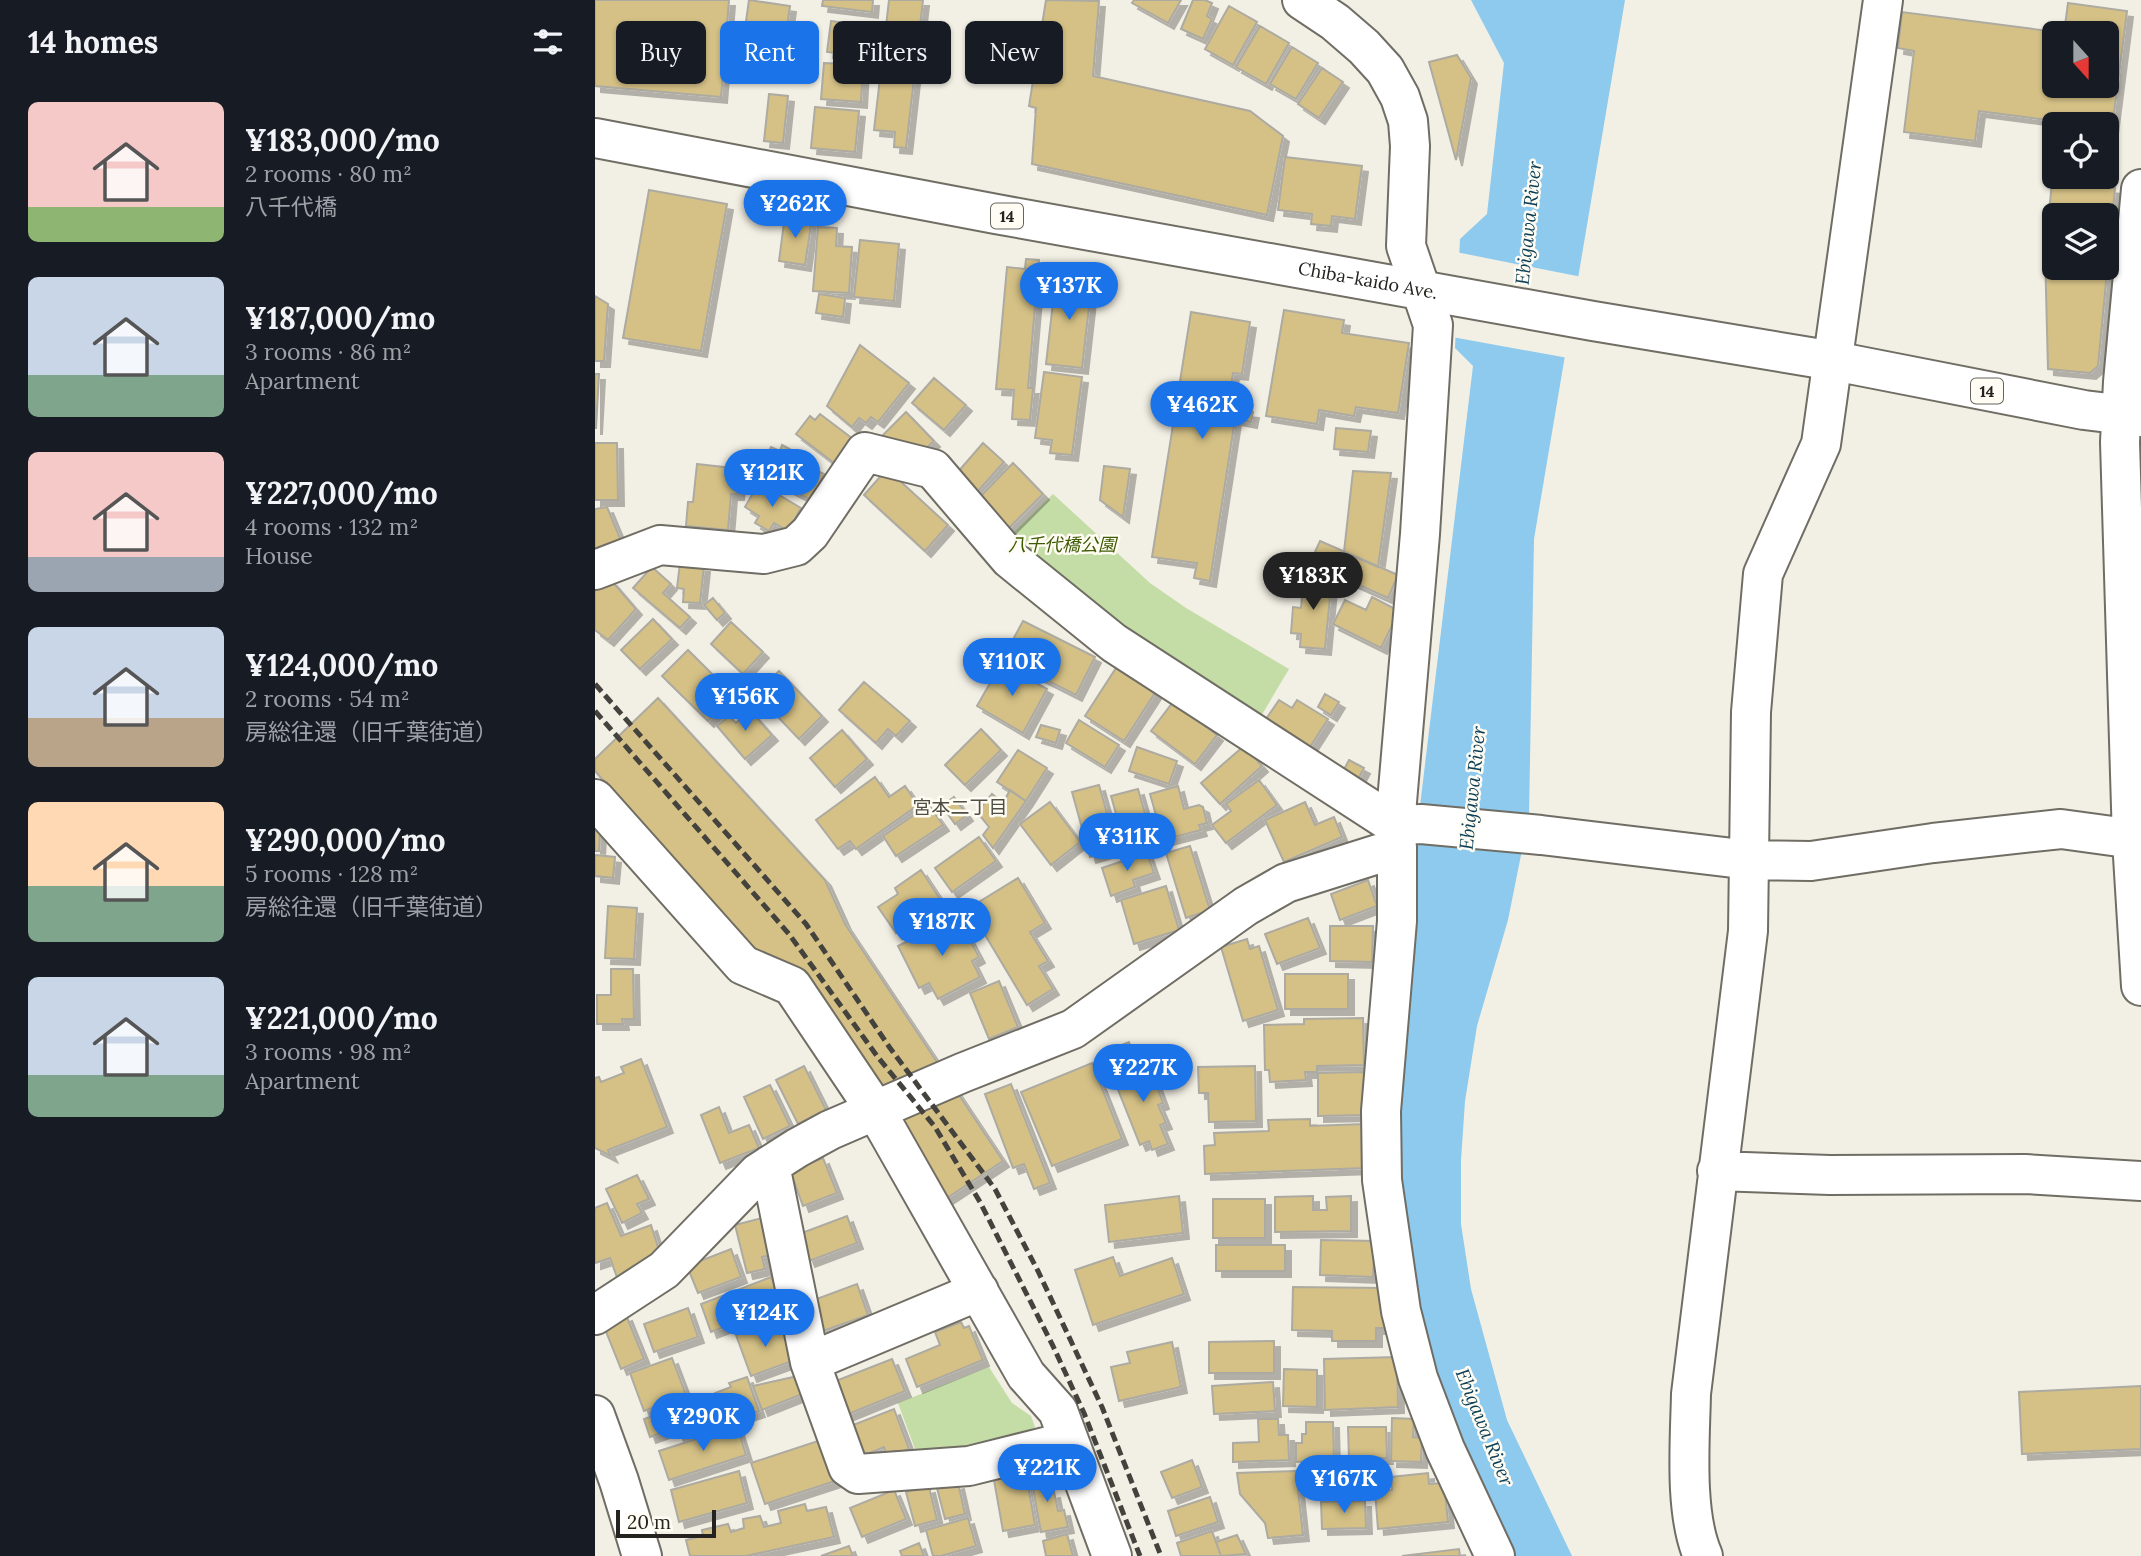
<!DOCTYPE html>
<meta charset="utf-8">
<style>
:root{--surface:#171b24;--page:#20242c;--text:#f1f3f6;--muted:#9ea1a6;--accent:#1a73e8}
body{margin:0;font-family:Lora,"Noto Sans JP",serif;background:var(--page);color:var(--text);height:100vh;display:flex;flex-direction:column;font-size:26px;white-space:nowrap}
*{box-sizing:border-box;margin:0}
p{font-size:23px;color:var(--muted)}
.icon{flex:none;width:38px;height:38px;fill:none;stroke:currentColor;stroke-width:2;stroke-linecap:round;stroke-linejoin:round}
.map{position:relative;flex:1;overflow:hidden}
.side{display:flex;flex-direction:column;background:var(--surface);width:595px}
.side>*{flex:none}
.top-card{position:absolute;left:21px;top:21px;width:665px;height:63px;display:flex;gap:14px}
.needle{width:46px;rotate:159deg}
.tools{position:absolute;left:1447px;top:21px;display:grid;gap:14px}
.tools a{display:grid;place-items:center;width:77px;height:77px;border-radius:10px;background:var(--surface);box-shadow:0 2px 5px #0004;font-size:35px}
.scale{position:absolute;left:21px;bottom:18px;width:100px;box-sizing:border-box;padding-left:7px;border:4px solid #24231f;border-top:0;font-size:19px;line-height:24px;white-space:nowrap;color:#24231f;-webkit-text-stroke:5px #fffcf3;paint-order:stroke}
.price{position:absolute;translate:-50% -60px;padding:0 16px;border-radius:24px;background:var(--accent);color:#fff;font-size:23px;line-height:46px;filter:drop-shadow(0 2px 4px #0008)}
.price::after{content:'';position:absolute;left:50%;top:42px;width:21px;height:16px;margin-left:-10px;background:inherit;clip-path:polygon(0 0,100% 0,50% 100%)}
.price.selected{background:#222;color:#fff}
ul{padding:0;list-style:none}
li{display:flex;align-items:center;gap:21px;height:175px;padding:0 28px}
li span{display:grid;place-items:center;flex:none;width:196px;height:140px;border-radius:10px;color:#555}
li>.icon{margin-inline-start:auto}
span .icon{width:84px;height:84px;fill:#fffc;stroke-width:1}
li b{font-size:30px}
h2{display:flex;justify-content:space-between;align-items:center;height:84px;padding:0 28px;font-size:30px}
.pill{padding:0 24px;border-radius:10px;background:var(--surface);box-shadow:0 2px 5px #0004;font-size:24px;line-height:63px}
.pill.selected{background:var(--accent);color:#fff}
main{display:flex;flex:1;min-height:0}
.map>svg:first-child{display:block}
.green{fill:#c4dda7}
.water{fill:#8dcaed}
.pier{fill:#f2efe4}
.building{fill:#d5c186;stroke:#adaaa1;stroke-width:2;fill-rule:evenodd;filter:url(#shadow)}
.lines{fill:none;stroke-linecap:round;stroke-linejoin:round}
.minor-casing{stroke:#706d64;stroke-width:42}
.highway-casing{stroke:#706d64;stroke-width:42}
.minor{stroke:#fff;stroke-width:38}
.highway{stroke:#fff;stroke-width:38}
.rail{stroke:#43423d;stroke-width:5;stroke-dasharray:10 5;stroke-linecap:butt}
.labels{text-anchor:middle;stroke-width:5;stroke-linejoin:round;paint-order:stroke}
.shield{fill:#fffcf3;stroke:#66645f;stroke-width:2}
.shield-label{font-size:16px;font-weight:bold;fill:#24231f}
.street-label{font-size:18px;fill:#24231f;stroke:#fffcf3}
.park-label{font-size:18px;font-style:italic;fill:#3e5b06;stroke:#fffcf3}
.water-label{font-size:19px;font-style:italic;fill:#0a3e56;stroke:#fffcf3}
.neighbourhood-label{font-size:19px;fill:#504d44;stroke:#fffcf3}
</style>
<main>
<section class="side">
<h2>14 homes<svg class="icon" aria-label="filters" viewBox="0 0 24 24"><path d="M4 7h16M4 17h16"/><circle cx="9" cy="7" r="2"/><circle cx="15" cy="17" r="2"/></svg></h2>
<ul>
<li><span style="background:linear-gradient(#f6c9c9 75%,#8fb573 0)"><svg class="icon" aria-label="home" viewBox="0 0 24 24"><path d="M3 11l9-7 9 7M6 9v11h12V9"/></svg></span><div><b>¥183,000/mo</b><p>2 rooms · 80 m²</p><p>八千代橋</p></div></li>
<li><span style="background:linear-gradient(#c9d6e8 70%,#7fa58c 0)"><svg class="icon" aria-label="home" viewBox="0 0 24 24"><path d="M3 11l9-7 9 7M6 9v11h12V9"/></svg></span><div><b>¥187,000/mo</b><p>3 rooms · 86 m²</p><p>Apartment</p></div></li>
<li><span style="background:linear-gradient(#f6c9c9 75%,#9aa5b1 0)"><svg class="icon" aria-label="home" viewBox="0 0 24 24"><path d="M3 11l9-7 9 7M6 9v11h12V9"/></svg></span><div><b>¥227,000/mo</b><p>4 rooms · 132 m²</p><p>House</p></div></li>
<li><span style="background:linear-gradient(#c9d6e8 65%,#b9a48a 0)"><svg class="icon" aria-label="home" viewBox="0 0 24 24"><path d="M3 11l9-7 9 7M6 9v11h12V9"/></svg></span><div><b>¥124,000/mo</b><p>2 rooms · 54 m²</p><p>房総往還（旧千葉街道）</p></div></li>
<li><span style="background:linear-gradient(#ffd9b3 60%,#7fa58c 0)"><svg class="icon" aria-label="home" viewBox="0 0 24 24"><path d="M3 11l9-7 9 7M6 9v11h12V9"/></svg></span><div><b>¥290,000/mo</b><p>5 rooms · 128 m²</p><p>房総往還（旧千葉街道）</p></div></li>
<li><span style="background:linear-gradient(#c9d6e8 70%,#7fa58c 0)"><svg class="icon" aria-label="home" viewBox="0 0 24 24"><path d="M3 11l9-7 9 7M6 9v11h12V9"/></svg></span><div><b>¥221,000/mo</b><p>3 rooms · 98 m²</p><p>Apartment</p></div></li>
</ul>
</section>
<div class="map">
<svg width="1546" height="1556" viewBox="0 0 1546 1556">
<defs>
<filter id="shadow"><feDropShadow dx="6" dy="6" stdDeviation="0" flood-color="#0004"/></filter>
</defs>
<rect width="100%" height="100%" fill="#f2efe4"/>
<!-- green -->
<path class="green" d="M458,494L555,583L591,608L694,669L662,723L525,632L412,539Z
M394,1367L417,1403L436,1416L440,1427L428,1439L324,1460L303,1403Z"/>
<!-- water -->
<path class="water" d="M876,0H1030L939,539L934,815L913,920L882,1026L870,1101L866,1160V1224L876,1289L912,1420L977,1556H914L863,1444L820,1306L803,1167L805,1027L817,923L825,806L878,366L860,348L865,239L892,214L909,63Z"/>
<!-- pier -->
<path class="pier" d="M861,252L987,277L973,358L857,337Z"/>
<!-- building -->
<path class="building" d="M0,0H134L126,97L0,86Z
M154,0L195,6L189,48L148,43Z
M228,0H278L277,12L227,6Z
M294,0H328L311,148L299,147L300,132L279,130Z
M451,0L504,1L498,76L655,111L688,136L672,215L437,164L441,108L434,106Z
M539,0H586L573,23L537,3Z
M598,0H610L617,3L612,16L617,19L608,39L586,29Z
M1473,3L1532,11L1516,136H1512V124H1460V129H1459L1460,121L1384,111L1380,141L1309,132L1319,51L1303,48L1307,12L1469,33ZM1460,33H1512V86H1460Z
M634,6L662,22L638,65L610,49Z
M236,21L275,26L271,57L232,52Z
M665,26L694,43L671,84L641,67Z
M697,47L723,63L701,99L675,84Z
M862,55L876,78L861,160L834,62Z
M229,63L268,65L266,102L226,99Z
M727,68L748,82L724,118L703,104Z
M174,94L193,96L188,143L169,141Z
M220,107L264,111L260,152L216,148Z
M690,157L767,166L760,219L737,216L736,226L716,224L717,214L683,210Z
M1459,163L1460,177H1490L1489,185L1520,188L1503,366L1495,373L1453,369L1450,251ZM1460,215H1512V268H1460Z
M54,190L132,204L106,351L28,338Z
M190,215L217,218L210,265L184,261Z
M223,227L242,228L241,246L257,247L254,293L218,291Z
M265,240L304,244L299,301L259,297Z
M431,259L444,260L433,388H438L435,420L417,419L419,390L401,389L412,267L430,269Z
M461,276L497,280L487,368L451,364Z
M224,294L250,298L248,317L221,313Z
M0,296L13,304L9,361H0Z
M689,310L749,320L747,333L814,343L803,413L761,407L759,416L724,410L722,424L671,416Z
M596,312L655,322L647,374L638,373L636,385L645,386L643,397L652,399L650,411L658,412L656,422L640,419L615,581L599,578L602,563L557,557Z
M265,345L314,383L283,422L276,417L271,423L264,418L257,427L232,406Z
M449,372L487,377L477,455L455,453L457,440L440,438Z
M0,374H4L1,428H0Z
M339,378L371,405L349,430L317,403Z
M311,412L339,441L327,452L301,448L288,435Z
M225,414L258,439L239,463L201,434L215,416L220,420Z
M741,428L776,431L773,452L739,449Z
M0,443H22L23,500H0Z
M388,443L409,462L383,491L362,473Z
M187,445L217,461L214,467L229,474L216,500L163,473L176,447L185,451Z
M418,463L448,494L412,530L382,500Z
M102,464L146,469L143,494H136L133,530L91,526L93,502H98Z
M509,466L535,469L528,517L505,500Z
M292,469L353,525L330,551L269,495Z
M758,471L796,473L783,567L749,552Z
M164,483L206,508L193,531L179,523L174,531L160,523L164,516L150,507Z
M12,507L27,543L0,554V509Z
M725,541L803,575L793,598L715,563Z
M85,563L109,566L105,603L88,602L89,589L82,588Z
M57,567L76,584L68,593L95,617L85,628L38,588Z
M709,574L737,576L730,649L705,647L706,634L696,633L698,607L706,608Z
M16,580L41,609L13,640L0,630V590Z
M777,597L804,611L786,648L738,624L750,600L771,610Z
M118,598L130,613L122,620L109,605Z
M58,619L77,639L45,669L26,650Z
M428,621L500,657L481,695L408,658Z
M136,622L168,652L148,674L116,644Z
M93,650L138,695L113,721L67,676Z
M406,664L452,689L428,733L382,706Z
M521,668L560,693L529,741L490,716Z
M184,671L227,716L204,739L181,715L187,708L167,687Z
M269,682L315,721L301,736L293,729L281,743L244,710Z
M730,694L744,702L736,715L723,707Z
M63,698L230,880L250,924L408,1161L349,1200L162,955L0,771V759Z
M684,700L697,708L702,700L733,719L715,747L671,719Z
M578,702L622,735L600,764L556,731Z
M155,710L177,735L150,759L122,726L134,716L141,723Z
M484,720L524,745L510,767L471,743Z
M446,725L465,730L461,743L441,737Z
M386,729L406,750L370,785L350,765Z
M247,730L272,759L240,787L215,758Z
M649,746L667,766L625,804L606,783Z
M542,747L582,761L574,784L534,771Z
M423,750L452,768L431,801L402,782Z
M754,760L769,768L761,783L746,775Z
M280,777L294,797L310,786L323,805L261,849L255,841L243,849L221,820Z
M664,780L682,805L631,843L617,825L636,811L631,804Z
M504,785L522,849L495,857L477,792Z
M583,786L589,809L604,805L608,807L612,823L604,825L606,830L568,840L555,794Z
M543,789L557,838L530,846L516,796Z
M415,790L431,801L398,848L388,835L394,827L382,812L397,794L408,803Z
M359,797L372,815L360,824L347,806Z
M455,802L485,842L456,865L425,824Z
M710,802L720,825L739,817L747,837L689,862L670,820Z
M334,805L348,825L301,856L288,836Z
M0,827L5,832L4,851H0Z
M384,837L401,861L357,892L340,868Z
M595,846L615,910L591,918L571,853Z
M552,853L559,873L538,880L540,887L516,896L507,868Z
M0,855L20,857L18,878L0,876Z
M326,870L347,902L301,933L283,907L303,894L300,888Z
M423,878L450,923L435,932L453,961L444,966L458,989L432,1005L374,908Z
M773,880L782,906L745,920L736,894Z
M571,886L584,930L539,944L526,900Z
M13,906L42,908L39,959L10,958Z
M362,916L384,957L377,961L385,977L343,999L334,983L324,988L303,946Z
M713,918L725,948L682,964L670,934Z
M735,926H778L777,962L735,961Z
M652,939L655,949L664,946L683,1010L648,1021L626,947Z
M16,969H38L39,1019H27L28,1024H2V995H16Z
M690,974H753V1009H690Z
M404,981L423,1027L394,1039L375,993Z
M768,1018L769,1065L722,1066V1072H710L711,1080L675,1082L674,1070H670L669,1025L709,1024V1019Z
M534,1042L542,1062L514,1073L506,1053Z
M46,1059L72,1127L13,1150L16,1156L0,1148V1078L4,1077L6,1082L29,1073L26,1067Z
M557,1061L564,1080L560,1081L568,1103L563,1105L571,1123L565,1125L573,1144L557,1150L554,1141L545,1145L518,1077Z
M497,1063L527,1139L457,1166L426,1092Z
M209,1066L231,1110L203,1124L181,1080Z
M660,1066L661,1121L614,1122L613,1093H604L603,1067Z
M770,1072V1115L723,1116V1073Z
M416,1084L455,1183L439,1189L429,1164L418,1168L390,1094Z
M175,1085L195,1126L168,1139L149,1097Z
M124,1107L134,1133L154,1125L164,1148L125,1163L106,1115Z
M715,1119V1126L769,1124L771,1168L610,1174L609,1146L620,1145L619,1133L674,1131L673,1120Z
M228,1158L242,1193L208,1206L195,1170Z
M42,1175L54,1199L42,1204L47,1213L27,1223L11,1189Z
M584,1196L588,1233L514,1242L510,1205Z
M718,1196V1210H732L731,1197L756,1196V1231L680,1232V1197Z
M618,1199H670V1238H618Z
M12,1203L26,1236L56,1225L64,1250L23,1280L15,1258L0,1263V1208Z
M252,1216L262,1243L214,1261L204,1234Z
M171,1217L180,1254L167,1257L170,1269L152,1273L140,1225Z
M726,1240L780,1241L778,1277L725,1275Z
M621,1245H690V1271H621Z
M136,1249L146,1277L103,1293L92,1266Z
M518,1257L525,1276L577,1258L589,1294L498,1325L480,1270Z
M176,1277L187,1305L116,1332L106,1304Z
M262,1284L273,1315L228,1331L216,1301Z
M698,1287L791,1288L790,1328H781V1341H737V1331L697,1330Z
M93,1308L103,1337L59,1352L49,1324Z
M31,1315L49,1359L26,1369L8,1324Z
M366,1322L369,1328L374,1326L388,1360L322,1387L311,1359L345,1345L340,1332Z
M167,1325L169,1331L187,1325L200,1360L156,1376L141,1335Z
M679,1341V1373H614V1342Z
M577,1342L586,1387L524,1401L516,1367L535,1363L532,1352Z
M802,1357L803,1407L730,1410L729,1359Z
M77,1358L91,1395L49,1411L35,1373Z
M297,1359L310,1391L251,1415L238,1382Z
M689,1369L722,1370V1407L688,1406Z
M203,1376L210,1393L167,1410L158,1386Z
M152,1377L164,1411L130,1422L120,1393L136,1387L134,1383Z
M678,1382L680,1411L619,1414L617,1386Z
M1546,1386V1449L1427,1454L1424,1392Z
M114,1395L123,1421L83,1436L80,1428L55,1437L49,1419Z
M299,1409L314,1449L301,1454L300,1451L291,1454L289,1447L270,1455L258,1425Z
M797,1418L819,1419L818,1437L827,1438L826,1462L796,1461Z
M663,1419H683L684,1435H693L694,1460L638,1462V1443L664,1442Z
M711,1422H738L739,1460L701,1462V1443H707V1434H711Z
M142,1426L151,1455L74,1480L64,1451Z
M753,1427H791L792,1458H754Z
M226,1440L240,1481L170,1504L156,1463Z
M597,1460L607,1487L577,1498L566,1472Z
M449,1468L454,1493L459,1492L463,1511L469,1510L473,1527L446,1532L435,1471Z
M144,1471L152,1503L84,1522L76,1490Z
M701,1471L708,1535L673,1538L670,1523L645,1494L642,1473Z
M747,1471H788V1485H776L775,1491H747Z
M710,1473H730V1491H710Z
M833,1473L834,1484L849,1483L853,1522L783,1529L780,1491L797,1490L796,1477Z
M431,1474L440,1525L408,1531L399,1480Z
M363,1483L370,1514L350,1519L342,1488Z
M334,1487L342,1520L320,1526L311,1492Z
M299,1490L311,1519L267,1537L255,1508Z
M615,1497L623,1522L581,1536L573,1511Z
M770,1501L771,1528L727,1529L726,1502Z
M210,1504L212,1511L231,1507L239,1537L151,1556H95L91,1540L108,1536L107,1530L133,1524L136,1532L149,1528L148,1519L165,1516L169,1527L186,1523L183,1511Z
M373,1518L381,1546L346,1556H338L331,1530Z
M617,1531L626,1556H586L582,1543Z
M472,1534L478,1556H451L448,1541Z
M642,1535L651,1554L626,1556L621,1542Z
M324,1543L329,1556H307L305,1551Z
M254,1546L258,1556H226Z
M864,1549L865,1556H807Z"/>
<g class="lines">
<defs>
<path id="minor" d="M1546,189L1528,382L1525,442L1537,840L1546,986
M0,570L65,545L169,554L201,546L215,533L270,452L338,469L415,559L519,643L800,825L826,824L946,835L1155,860L1216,861L1338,843L1466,829L1546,840
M0,799L148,965L197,986L281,1111L431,1375L463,1411L517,1556
M802,848V921L786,1111L787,1180L806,1311L823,1378L850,1449L900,1556
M175,1165L215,1362L253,1467L263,1474L374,1466L474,1441
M1122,1171L1235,1175L1430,1174L1546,1181
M0,1315L69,1270L163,1173L202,1148L235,1130L367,1073L478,1029L651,906L691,883L802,848L800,825L825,534L838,325L811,246L815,146L813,121L805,97L790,70L769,47L740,22L707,0
M215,1362L384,1291
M0,1415L24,1481L47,1556
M1108,1556C1089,1513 1095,1441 1096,1394L1153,931L1156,712L1168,574L1226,444L1288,0"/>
<g id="highway">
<path id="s1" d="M0,138L401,214L998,321L1239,361L1489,410L1546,417"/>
</g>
</defs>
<!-- minor casing -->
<use href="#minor" class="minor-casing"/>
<!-- highway casing -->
<use href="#highway" class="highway-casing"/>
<!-- minor -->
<use href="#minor" class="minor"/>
<!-- highway -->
<use href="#highway" class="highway"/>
<!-- rail -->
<path class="rail" d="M0,684L211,924L295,1048L400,1189L443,1271L507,1407L566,1556
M0,711L194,934L282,1056L340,1127L385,1202L458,1346L489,1413L545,1556"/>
</g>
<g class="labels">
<!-- shield labels -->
<g class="shield">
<rect x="396" y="203.5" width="32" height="25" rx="5"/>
<rect x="1376" y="378.5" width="32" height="25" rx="5"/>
</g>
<g class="shield-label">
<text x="412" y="222">14</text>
<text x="1392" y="397">14</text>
</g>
<!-- street labels -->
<g class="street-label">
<text dy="6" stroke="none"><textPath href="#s1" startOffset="786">Chiba-kaido Ave.</textPath></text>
</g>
<!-- park labels -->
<g class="park-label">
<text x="467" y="551">八千代橋公園</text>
</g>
<!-- water labels -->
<g class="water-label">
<text transform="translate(933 223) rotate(-84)" y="7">Ebigawa River</text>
<text transform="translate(877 788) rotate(-84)" y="7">Ebigawa River</text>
<text transform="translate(890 1427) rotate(68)" y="7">Ebigawa River</text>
</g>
<!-- neighbourhood labels -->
<g class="neighbourhood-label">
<text x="365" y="814">宮本二丁目</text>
</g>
</g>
</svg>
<div class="tools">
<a><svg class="needle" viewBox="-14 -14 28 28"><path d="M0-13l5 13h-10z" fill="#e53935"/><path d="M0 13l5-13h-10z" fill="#9ea1a6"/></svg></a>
<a><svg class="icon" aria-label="locate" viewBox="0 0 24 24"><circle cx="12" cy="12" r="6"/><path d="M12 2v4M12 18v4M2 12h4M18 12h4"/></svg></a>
<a><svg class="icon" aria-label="layers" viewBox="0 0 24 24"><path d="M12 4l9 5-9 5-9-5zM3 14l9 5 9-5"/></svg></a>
</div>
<div class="scale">20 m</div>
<b class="price" style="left:200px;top:240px">¥262K</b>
<b class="price" style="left:474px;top:322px">¥137K</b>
<b class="price" style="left:607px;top:441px">¥462K</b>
<b class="price" style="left:177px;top:509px">¥121K</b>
<b class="price selected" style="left:718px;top:612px">¥183K</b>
<b class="price" style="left:417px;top:698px">¥110K</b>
<b class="price" style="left:150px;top:733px">¥156K</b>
<b class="price" style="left:532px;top:873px">¥311K</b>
<b class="price" style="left:347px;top:958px">¥187K</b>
<b class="price" style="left:548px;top:1104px">¥227K</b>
<b class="price" style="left:170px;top:1349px">¥124K</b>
<b class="price" style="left:108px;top:1453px">¥290K</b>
<b class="price" style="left:452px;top:1504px">¥221K</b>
<b class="price" style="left:749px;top:1515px">¥167K</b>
<div class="top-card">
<a class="pill">Buy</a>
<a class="pill selected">Rent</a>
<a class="pill">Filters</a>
<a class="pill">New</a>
</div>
</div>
</main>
